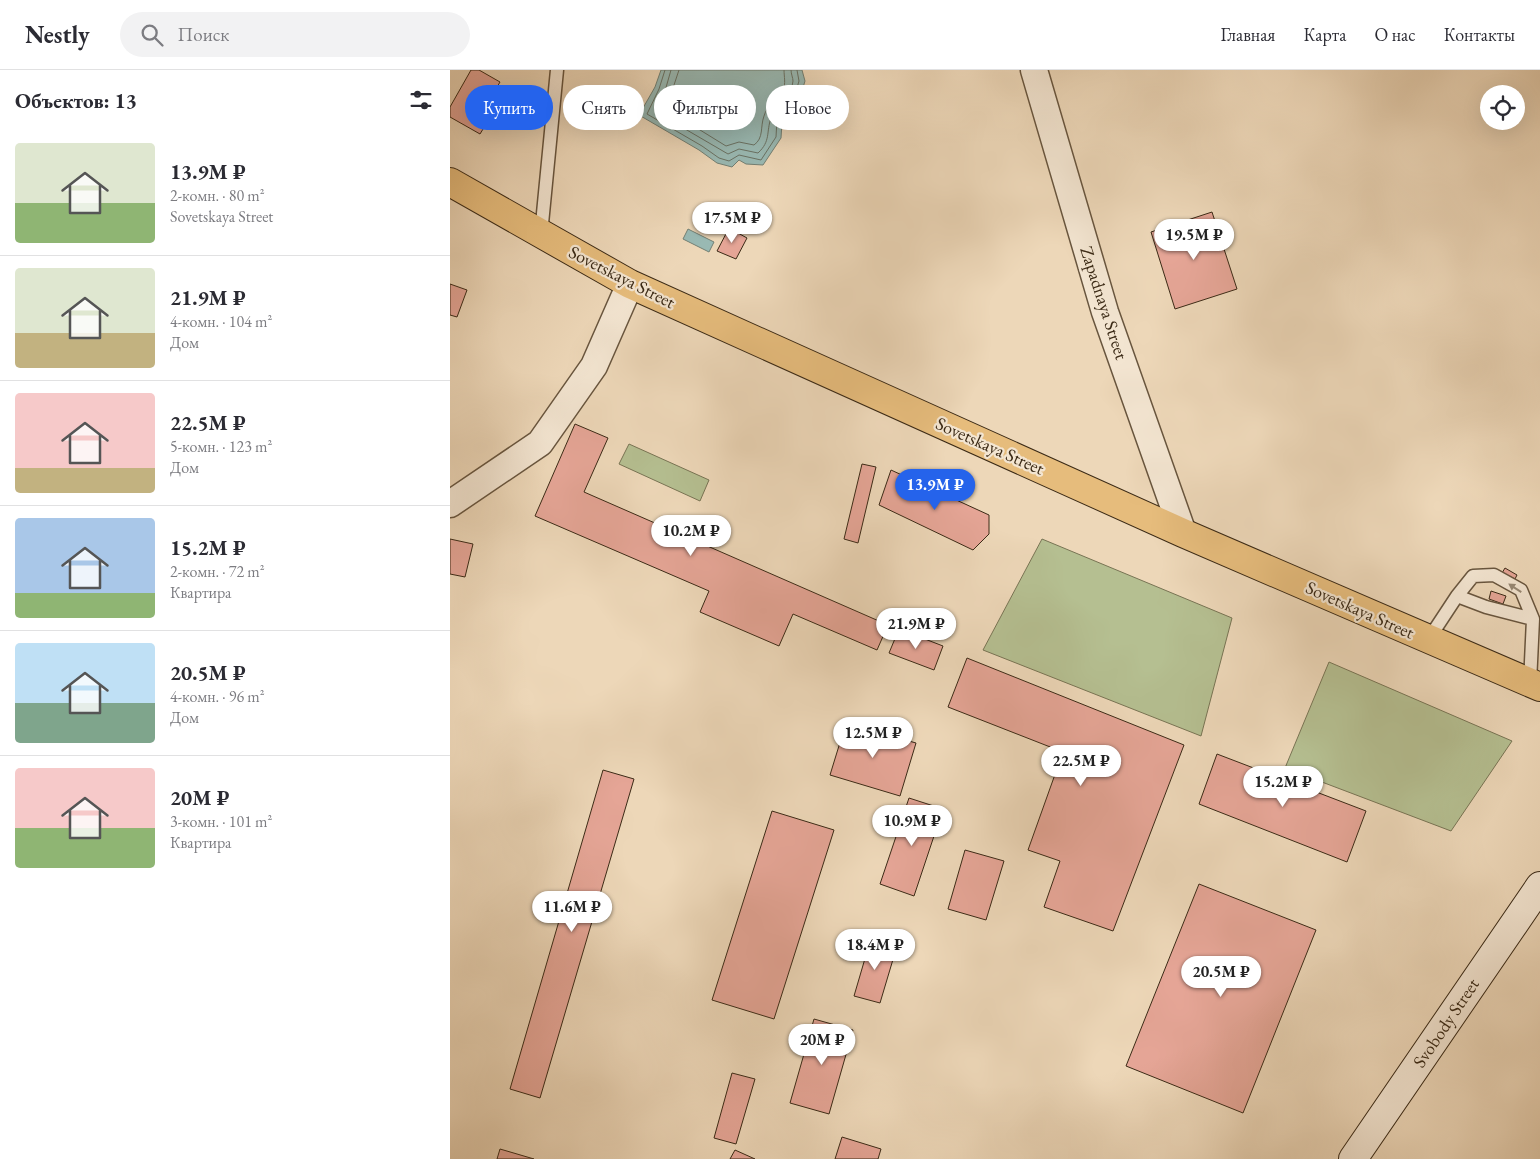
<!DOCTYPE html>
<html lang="ru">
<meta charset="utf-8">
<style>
:root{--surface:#fff;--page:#f2f2f3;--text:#2b2b33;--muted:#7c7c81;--line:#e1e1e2;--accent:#2563eb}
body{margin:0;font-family:"EB Garamond",serif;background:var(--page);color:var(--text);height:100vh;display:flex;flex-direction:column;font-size:19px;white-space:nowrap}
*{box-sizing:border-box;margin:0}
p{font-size:16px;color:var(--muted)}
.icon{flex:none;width:28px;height:28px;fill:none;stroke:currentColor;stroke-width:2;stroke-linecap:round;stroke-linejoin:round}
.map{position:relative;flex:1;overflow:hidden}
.panel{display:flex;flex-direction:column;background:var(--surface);width:450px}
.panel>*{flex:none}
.guide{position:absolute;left:15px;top:15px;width:475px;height:45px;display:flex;gap:10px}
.fabs{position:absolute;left:1030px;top:15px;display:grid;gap:10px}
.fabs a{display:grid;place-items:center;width:45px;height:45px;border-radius:50%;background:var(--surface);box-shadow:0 5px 20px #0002;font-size:25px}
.price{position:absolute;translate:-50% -42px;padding:0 11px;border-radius:18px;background:#fff;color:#222;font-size:16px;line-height:32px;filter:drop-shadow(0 1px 2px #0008)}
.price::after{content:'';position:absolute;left:50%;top:30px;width:15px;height:11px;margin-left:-8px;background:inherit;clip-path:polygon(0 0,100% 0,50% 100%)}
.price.active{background:var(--accent);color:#fff}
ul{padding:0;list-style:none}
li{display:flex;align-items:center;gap:15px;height:125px;padding:0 15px}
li+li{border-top:1px solid var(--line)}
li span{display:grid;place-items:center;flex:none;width:140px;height:100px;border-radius:5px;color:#555}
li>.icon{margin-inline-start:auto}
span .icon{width:60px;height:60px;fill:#fffc;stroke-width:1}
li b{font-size:21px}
h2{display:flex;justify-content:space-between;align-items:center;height:60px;padding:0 15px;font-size:21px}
.tag{padding:0 18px;border-radius:22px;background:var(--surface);box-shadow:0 5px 20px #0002;font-size:18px;line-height:45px}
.tag.active{background:var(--accent);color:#fff}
header{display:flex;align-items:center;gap:30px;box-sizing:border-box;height:70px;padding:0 25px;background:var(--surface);border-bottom:1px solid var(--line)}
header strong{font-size:24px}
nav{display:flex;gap:28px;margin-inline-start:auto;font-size:18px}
.search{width:350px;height:45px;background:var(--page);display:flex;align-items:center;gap:12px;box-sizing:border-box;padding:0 18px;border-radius:28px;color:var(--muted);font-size:19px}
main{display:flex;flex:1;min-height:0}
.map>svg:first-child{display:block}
.green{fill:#b5bf91;stroke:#787454}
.water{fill:#99b9b3;stroke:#738074}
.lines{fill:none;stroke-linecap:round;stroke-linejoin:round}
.shore{stroke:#6a7264;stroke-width:1}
.building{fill:#e5a596;stroke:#3b2a16}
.lane-casing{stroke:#68553e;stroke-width:15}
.street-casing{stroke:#68553e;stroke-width:29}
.secondary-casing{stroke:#3b2a16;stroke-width:30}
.highway-casing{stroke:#3b2a16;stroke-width:30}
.lane{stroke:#f3e5d1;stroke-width:12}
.street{stroke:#f3e5d1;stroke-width:26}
.secondary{stroke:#f3e5d1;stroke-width:28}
.highway{stroke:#e6bc7c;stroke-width:28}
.oneway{fill:#978874}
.labels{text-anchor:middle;stroke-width:4.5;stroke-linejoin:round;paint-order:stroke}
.street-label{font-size:18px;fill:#3b2a16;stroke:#f3e5d1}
</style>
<header>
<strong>Nestly</strong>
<div class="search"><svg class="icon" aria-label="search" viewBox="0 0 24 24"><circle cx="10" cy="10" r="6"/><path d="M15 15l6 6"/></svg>Поиск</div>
<nav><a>Главная</a><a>Карта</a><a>О нас</a><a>Контакты</a></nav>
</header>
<main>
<section class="panel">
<h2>Объектов: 13<svg class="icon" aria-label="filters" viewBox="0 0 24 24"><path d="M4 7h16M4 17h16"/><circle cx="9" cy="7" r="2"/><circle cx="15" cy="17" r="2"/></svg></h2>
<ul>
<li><span style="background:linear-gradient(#dfe7d0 60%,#8fb573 0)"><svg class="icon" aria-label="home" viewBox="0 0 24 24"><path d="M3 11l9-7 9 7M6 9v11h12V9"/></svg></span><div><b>13.9M ₽</b><p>2-комн. · 80 m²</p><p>Sovetskaya Street</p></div></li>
<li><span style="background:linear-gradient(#dfe7d0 65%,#c2b280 0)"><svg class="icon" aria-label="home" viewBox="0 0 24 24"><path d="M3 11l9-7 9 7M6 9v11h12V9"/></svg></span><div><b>21.9M ₽</b><p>4-комн. · 104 m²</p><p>Дом</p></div></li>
<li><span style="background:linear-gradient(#f6c9c9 75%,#c2b280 0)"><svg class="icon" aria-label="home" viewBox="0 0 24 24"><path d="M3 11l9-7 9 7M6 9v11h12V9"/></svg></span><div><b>22.5M ₽</b><p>5-комн. · 123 m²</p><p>Дом</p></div></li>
<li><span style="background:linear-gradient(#a9c7e8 75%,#8fb573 0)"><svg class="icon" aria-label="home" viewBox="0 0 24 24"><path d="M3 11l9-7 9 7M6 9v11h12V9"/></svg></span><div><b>15.2M ₽</b><p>2-комн. · 72 m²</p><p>Квартира</p></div></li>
<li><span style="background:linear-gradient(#bfe0f5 60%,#7fa58c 0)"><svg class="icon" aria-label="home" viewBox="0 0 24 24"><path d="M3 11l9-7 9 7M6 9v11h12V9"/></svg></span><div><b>20.5M ₽</b><p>4-комн. · 96 m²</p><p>Дом</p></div></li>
<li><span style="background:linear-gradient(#f6c9c9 60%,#8fb573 0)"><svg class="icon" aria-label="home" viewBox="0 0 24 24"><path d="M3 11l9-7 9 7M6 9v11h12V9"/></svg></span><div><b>20M ₽</b><p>3-комн. · 101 m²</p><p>Квартира</p></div></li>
</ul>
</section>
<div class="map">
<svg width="1090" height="1089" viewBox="0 0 1090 1089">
<rect width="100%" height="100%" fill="#edd7b8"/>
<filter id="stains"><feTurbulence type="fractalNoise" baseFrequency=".004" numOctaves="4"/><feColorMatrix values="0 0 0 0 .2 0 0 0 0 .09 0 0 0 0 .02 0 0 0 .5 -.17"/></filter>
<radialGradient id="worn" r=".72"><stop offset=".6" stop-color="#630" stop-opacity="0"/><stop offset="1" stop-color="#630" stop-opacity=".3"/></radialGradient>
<!-- green -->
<path class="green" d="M179,374L259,410L250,431L169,394Z
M592,469L782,548L751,666L533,580Z
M879,592L1062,671L1001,761L835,698Z"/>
<!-- water -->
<path class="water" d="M211,0H352L355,11L349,31L332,52L331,68L313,95L296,94L289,90L282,97L267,93L249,80L189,45L205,17Z
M238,159L264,172L259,182L233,169Z"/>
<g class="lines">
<!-- shore -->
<path class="shore" d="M215,0L209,19L197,44L252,76L269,88L279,91L289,85L311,90L326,67L327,49L344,28L349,11L347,0
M221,0L215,21L206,42L278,84L289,79L308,83C321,71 316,62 321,48C326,34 342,27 343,11C343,8 341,4 341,0
M229,0L216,39L276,76L289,72L304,75C314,68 310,57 314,46C317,35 328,29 333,20C336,13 334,7 334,0"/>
</g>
<!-- building -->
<path class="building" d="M21,0H29L50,12L33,41L41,46L30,64L0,47V37Z
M762,142L787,219L725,239L701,162Z
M279,158L297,168L286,189L267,181Z
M0,214L17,220L7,247L0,245Z
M125,354L158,368L134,422L438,555L427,580L343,544L329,576L250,542L259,521L85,446Z
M412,394L426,397L408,473L394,469Z
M441,400L539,445V464L523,480L429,435Z
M0,469L23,474L15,507L0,504Z
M1055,498L1067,505L1065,509L1052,503Z
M1041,521L1056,526L1053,534L1039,529Z
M449,559L493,576L484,600L439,583Z
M517,588L734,675L663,861L594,837L610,791L578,780L613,682L498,637Z
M396,653L466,673L450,726L380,705Z
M767,684L916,741L897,792L749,734Z
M153,700L184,709L90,1028L60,1019Z
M459,728L493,739L464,826L430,814Z
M322,741L384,760L324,949L262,930Z
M515,780L554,791L536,850L498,839Z
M749,814L866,860L793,1043L676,996Z
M421,868L447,876L430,933L404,926Z
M364,949L403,960L379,1044L340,1033Z
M282,1003L305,1009L286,1074L264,1068Z
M392,1067L431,1079L428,1089H385Z
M50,1079L84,1089H47Z
M285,1080L305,1089H280Z"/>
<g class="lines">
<defs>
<path id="lane" d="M91,164L107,0
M1007,526L1036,537L1083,549
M978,570L1007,526L1023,506L1044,505L1071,520L1083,549L1080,613"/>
<path id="street" d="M584,0L655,242L733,463
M0,434L90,373L144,296L180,214"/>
<path id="secondary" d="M903,1089L1090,816"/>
<path id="highway" d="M0,112L180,214L733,463L1090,617"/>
</defs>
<!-- lane casing -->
<use href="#lane" class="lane-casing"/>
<!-- street casing -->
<use href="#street" class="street-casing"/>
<!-- secondary casing -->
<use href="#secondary" class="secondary-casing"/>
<!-- highway casing -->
<use href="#highway" class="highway-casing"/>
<!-- lane -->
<use href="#lane" class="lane"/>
<!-- street -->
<use href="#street" class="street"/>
<!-- secondary -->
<use href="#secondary" class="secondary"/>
<!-- highway -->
<use href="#highway" class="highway"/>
</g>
<!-- one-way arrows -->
<defs><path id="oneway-solid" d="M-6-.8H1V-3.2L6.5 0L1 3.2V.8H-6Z" transform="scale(1.25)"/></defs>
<use class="oneway" href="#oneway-solid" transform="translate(1065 518) rotate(-147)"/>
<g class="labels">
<!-- street labels -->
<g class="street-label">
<text transform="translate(172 207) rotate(27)" y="6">Sovetskaya Street</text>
<text transform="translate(654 233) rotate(72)" y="6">Zapadnaya Street</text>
<text transform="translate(540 376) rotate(24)" y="6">Sovetskaya Street</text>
<text transform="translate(910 540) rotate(24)" y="6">Sovetskaya Street</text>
<text transform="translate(996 953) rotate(-56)" y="6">Svobody Street</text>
</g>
</g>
<rect width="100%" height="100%" filter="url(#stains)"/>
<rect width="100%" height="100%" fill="url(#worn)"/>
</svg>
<div class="fabs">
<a><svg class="icon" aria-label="locate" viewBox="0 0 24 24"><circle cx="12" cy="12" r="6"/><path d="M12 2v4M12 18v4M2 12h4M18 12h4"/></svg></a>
</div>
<b class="price" style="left:282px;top:174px">17.5M ₽</b>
<b class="price" style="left:744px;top:191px">19.5M ₽</b>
<b class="price active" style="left:485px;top:441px">13.9M ₽</b>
<b class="price" style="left:241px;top:487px">10.2M ₽</b>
<b class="price" style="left:466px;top:580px">21.9M ₽</b>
<b class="price" style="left:423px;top:689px">12.5M ₽</b>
<b class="price" style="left:631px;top:717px">22.5M ₽</b>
<b class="price" style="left:833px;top:738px">15.2M ₽</b>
<b class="price" style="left:462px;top:777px">10.9M ₽</b>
<b class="price" style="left:122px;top:863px">11.6M ₽</b>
<b class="price" style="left:425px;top:901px">18.4M ₽</b>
<b class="price" style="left:771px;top:928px">20.5M ₽</b>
<b class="price" style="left:372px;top:996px">20M ₽</b>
<div class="guide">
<a class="tag active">Купить</a>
<a class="tag">Снять</a>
<a class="tag">Фильтры</a>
<a class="tag">Новое</a>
</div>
</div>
</main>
